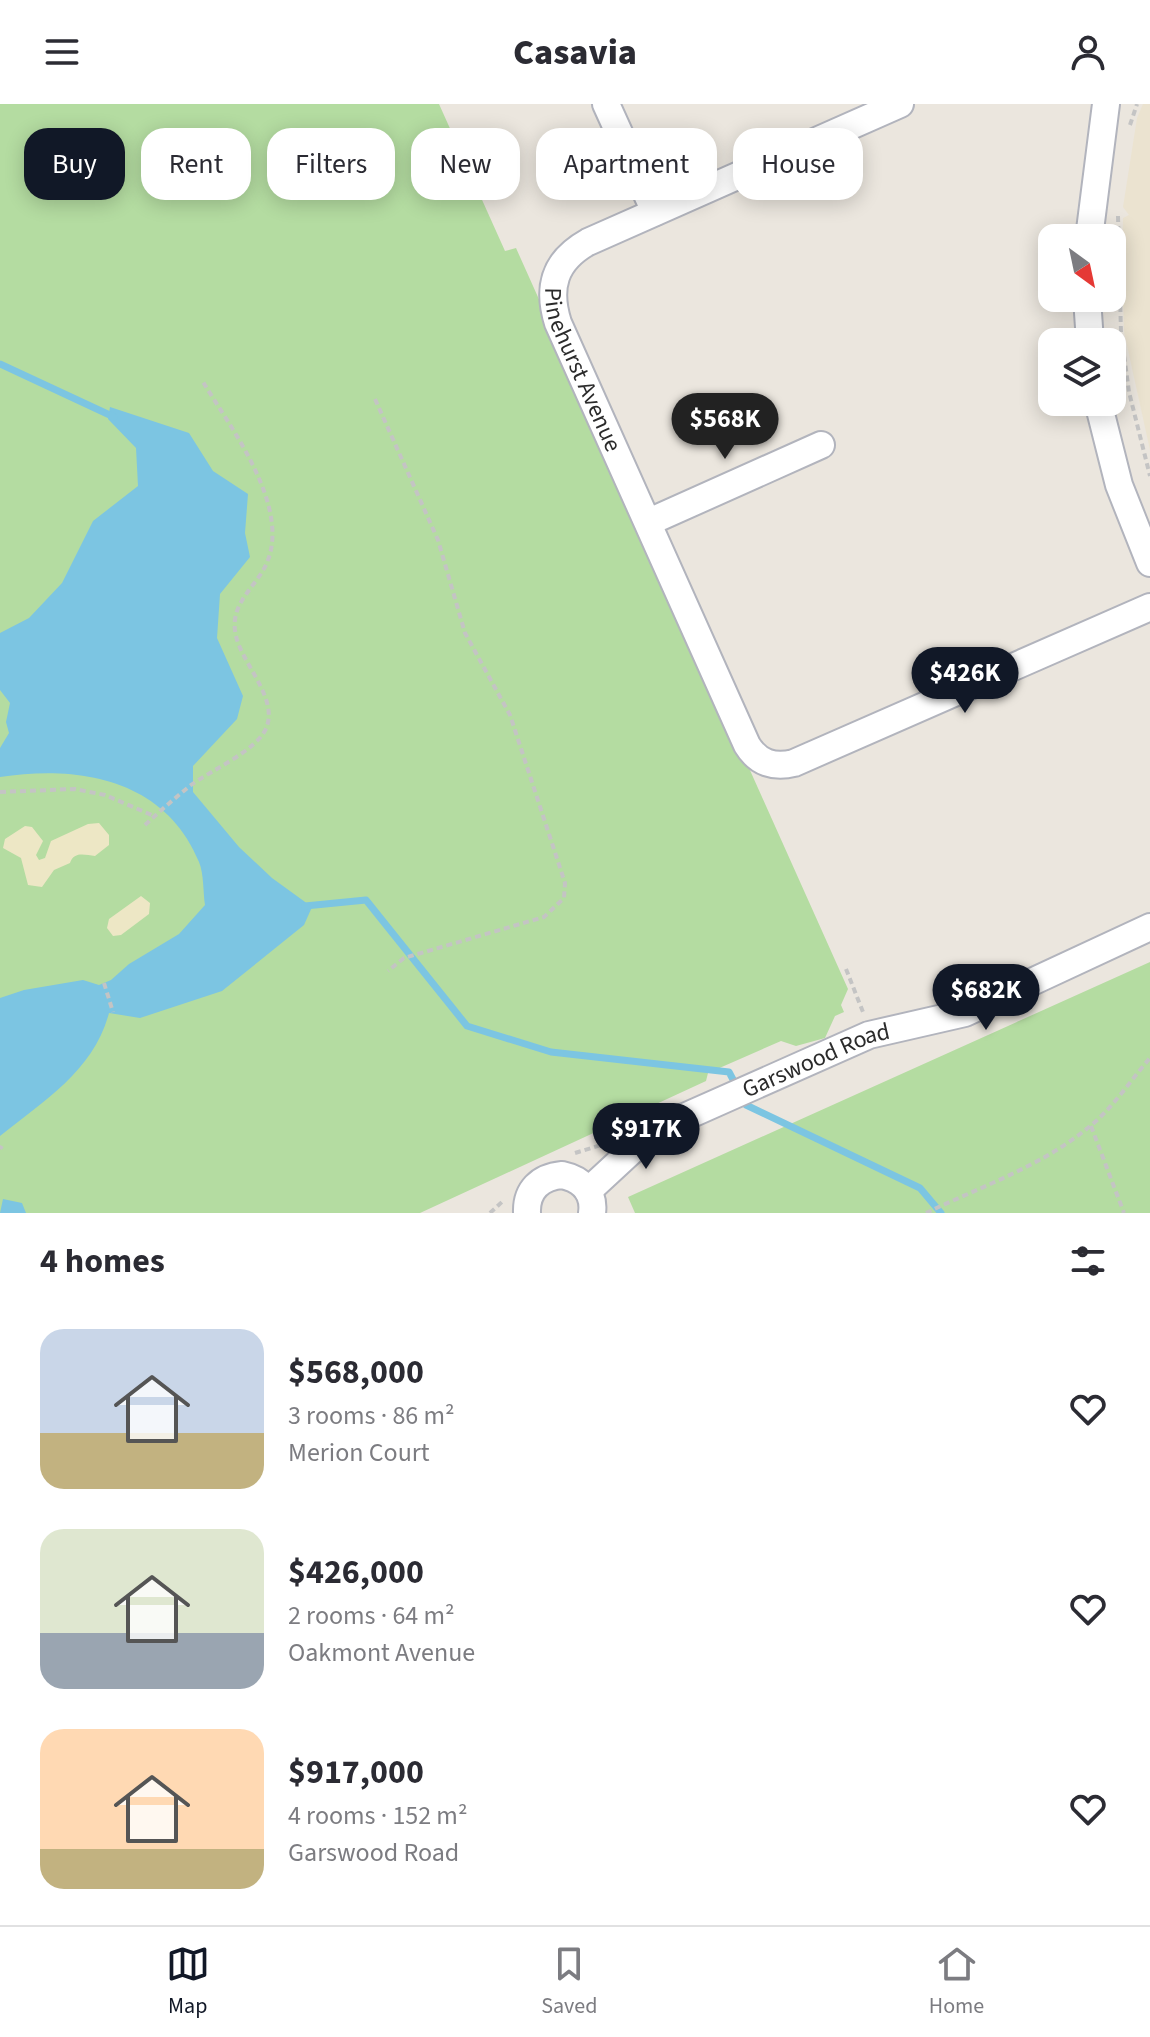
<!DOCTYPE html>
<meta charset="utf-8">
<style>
:root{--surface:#fff;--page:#f2f2f3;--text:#2b2b33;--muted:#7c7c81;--line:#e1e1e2;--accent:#111827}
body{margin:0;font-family:"Source Sans 3",sans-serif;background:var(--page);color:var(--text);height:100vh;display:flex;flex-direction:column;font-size:30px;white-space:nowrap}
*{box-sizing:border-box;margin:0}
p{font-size:26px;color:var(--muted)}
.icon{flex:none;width:44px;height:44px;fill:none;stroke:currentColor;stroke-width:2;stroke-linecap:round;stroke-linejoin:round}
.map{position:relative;height:1109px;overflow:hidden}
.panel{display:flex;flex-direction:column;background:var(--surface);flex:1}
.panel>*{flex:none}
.guide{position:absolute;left:24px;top:24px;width:1102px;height:72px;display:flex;gap:16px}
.needle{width:52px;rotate:147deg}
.buttons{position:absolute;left:1038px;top:120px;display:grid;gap:16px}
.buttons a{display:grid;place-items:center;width:88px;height:88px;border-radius:16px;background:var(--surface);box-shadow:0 4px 20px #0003;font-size:40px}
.price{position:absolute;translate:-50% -68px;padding:0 18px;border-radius:28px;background:var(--accent);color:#fff;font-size:26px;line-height:52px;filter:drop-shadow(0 2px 4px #0008)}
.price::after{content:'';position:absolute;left:50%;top:48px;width:24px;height:18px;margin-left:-12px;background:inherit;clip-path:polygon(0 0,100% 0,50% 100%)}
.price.active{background:#222;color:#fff}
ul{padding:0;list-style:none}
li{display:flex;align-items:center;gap:24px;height:200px;padding:0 40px}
li span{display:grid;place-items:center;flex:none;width:224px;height:160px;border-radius:24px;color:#555}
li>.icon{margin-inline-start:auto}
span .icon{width:96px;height:96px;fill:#fffc;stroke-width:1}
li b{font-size:34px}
h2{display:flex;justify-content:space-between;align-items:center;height:96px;padding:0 40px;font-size:34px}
.tag{padding:0 28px;border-radius:24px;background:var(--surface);box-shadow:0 4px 20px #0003;font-size:28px;line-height:72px}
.tag.active{background:var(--accent);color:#fff}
header{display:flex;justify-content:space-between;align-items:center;height:104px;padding:0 40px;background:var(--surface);font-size:36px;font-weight:800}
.dock{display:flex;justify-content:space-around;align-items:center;height:112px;border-top:2px solid var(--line);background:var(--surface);font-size:22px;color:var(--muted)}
.dock a{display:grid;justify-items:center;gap:4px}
.dock .active{color:var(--accent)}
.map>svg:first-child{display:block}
.education{fill:#ebe3d0}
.green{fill:#b4dca1}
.sand{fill:#ede7c5}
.water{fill:#7cc5e2}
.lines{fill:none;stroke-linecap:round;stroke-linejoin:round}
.stream{stroke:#7cc5e2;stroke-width:7}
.minor-casing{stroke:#b2b4bd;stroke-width:30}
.path{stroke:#c4c4c4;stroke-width:4;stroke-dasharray:6 4;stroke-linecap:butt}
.minor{stroke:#fff;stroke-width:26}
.labels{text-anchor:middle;stroke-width:6;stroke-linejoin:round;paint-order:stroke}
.street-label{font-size:24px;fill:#2b2b2b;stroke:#fff}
</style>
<header><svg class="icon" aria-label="menu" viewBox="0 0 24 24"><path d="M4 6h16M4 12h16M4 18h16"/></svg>Casavia<svg class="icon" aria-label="person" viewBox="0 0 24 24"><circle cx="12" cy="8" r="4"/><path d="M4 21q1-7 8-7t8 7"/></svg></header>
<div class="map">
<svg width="1150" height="1109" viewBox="0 0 1150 1109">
<rect width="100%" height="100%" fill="#ebe6de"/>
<!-- education -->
<path class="education" d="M1143,0H1150V346L1124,228L1122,156L1123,114L1129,111L1123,103L1137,14Z"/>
<!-- green -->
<path class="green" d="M0,0H439L505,147L516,144L848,885L841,901L844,908L835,912L825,934L796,942L781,937L708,969L706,977L420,1109H0Z
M1150,858V1109H635L628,1093Z"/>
<!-- sand -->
<path class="sand" d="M99,719L109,731V741L95,752C85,751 74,747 70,759L54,766L42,783L28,781L21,754L3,744L5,735L25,722L32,723L43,737L36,751L39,756L45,754L51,737L88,720Z
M141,792L150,799L149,810L121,831L113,832L107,824L109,815Z"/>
<!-- water -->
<path class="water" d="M110,303L189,329L213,367L248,390L245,429L250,453L220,490L217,534L243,592L237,615L193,662V688L239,743L272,774L312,803L304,821L222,887L140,914L109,909C94,966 45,996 0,1032V894L24,886L83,876L99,881L111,876L129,860L179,830L205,801C203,788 204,770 199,758C165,675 79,661 0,673V644L9,629L6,618L10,599L0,586V529L29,514L62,479L93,417L138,382L136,344L108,315Z
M3,1095L22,1099L26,1109H0Z"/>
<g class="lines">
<!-- stream -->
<path class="stream" d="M0,260L114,313
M305,802L366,796L467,922L551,948L729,968L737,983
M743,994L746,1001L920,1084L941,1109"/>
<defs>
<g id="minor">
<path d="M606,0L655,108"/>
<path id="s1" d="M900,0L588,138C554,157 547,184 558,219L747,641C758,659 774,664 794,659L1150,503"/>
<path d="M1089,134L1106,0"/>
<path d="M1087,194L1090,238"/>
<path d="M1098,298L1119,381L1150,459"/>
<path d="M649,418L821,341"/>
<path id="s2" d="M588,1087L641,1038L680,1015L869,931L965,909L1150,823"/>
<path d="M527,1109C526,1086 540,1073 562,1071C581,1075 595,1088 592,1109"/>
</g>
</defs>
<!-- minor casing -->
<use href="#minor" class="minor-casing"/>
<!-- path -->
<path class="path" d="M1130,21L1137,0
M1118,112L1121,229L1129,288L1150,372
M375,295L438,436L465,529L510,611L565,779L564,794L544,813L404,854L388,867
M0,688L75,685L105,691L154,712
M145,721C160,707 175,694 191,681C210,667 260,645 267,622C277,593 242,559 236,532C228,498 258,483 268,456C289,400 231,324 203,278
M846,865L863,908
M104,879L113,908
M1091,1022L1124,1109
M0,1045L2,1042
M575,1049L601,1041
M490,1109L503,1097
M926,1109C980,1083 1042,1062 1089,1023C1112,1005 1130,977 1150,954"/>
<!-- minor -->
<use href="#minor" class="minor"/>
</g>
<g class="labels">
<!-- street labels -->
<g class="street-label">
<text dy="8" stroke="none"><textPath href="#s1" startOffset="488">Pinehurst Avenue</textPath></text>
<text dy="8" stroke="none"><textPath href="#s2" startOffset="266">Garswood Road</textPath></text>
</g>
</g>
</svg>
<div class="buttons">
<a><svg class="needle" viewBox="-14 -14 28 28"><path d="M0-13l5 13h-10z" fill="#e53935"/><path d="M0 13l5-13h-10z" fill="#7c7c81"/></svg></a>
<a><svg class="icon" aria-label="layers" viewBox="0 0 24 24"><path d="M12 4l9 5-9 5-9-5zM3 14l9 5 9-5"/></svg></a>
</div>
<b class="price active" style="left:725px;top:357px">$568K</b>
<b class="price" style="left:965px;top:611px">$426K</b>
<b class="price" style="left:986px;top:928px">$682K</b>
<b class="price" style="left:646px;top:1067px">$917K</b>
<div class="guide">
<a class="tag active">Buy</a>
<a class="tag">Rent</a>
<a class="tag">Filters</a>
<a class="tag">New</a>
<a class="tag">Apartment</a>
<a class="tag">House</a>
</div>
</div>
<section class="panel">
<h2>4 homes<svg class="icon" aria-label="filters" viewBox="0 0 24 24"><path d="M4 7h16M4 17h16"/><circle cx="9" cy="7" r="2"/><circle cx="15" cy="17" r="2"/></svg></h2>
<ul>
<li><span style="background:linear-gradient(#c9d6e8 65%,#c2b280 0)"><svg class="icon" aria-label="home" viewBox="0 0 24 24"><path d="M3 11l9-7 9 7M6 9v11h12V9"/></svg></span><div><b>$568,000</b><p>3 rooms · 86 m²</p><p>Merion Court</p></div><svg class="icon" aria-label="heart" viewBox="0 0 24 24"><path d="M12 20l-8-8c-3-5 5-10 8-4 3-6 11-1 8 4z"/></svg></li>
<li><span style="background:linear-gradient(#dfe7d0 65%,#9aa5b1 0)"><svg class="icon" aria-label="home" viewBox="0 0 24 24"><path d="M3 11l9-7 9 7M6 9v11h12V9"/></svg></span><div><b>$426,000</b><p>2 rooms · 64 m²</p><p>Oakmont Avenue</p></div><svg class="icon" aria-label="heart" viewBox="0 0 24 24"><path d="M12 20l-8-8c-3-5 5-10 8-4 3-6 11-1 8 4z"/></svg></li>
<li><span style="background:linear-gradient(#ffd9b3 75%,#c2b280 0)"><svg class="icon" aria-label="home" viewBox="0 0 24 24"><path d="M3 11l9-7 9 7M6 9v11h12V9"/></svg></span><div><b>$917,000</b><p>4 rooms · 152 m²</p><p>Garswood Road</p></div><svg class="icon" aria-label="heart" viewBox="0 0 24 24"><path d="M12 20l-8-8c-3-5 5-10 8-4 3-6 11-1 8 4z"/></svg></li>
</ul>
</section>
<nav class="dock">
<a class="active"><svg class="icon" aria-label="map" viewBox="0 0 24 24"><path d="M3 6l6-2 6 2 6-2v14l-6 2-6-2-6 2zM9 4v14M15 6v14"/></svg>Map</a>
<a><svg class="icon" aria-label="saved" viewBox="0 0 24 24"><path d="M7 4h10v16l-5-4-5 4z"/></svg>Saved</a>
<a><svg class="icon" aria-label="home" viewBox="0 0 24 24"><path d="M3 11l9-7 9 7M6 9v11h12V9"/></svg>Home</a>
</nav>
